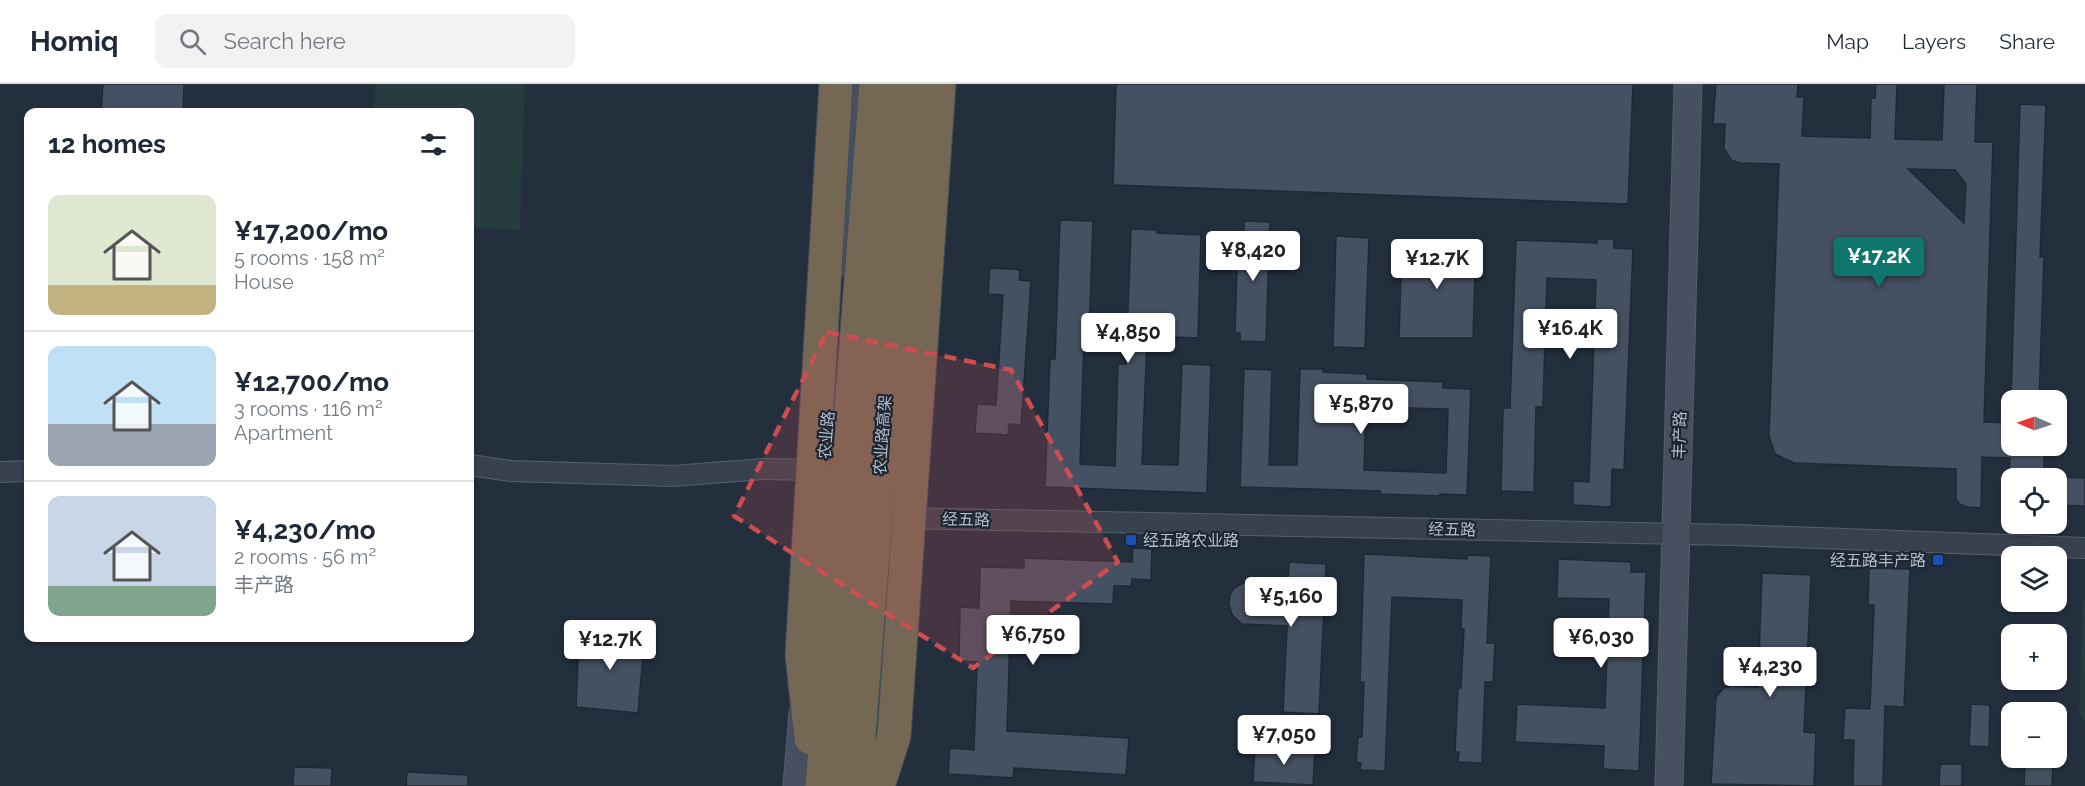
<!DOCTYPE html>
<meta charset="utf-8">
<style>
:root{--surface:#fff;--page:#f2f2f3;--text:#1f2937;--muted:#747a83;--line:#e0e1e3;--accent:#0f766e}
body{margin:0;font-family:Raleway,"Noto Sans SC",sans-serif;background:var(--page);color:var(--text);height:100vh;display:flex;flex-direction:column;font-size:22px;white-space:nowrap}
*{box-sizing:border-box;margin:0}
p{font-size:20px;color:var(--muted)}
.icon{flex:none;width:33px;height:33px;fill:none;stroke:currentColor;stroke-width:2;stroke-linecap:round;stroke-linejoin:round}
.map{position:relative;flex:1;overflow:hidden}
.drawer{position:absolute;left:24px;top:24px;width:450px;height:534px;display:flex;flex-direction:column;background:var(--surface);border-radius:12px;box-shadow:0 2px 4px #0004}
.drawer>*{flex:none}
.needle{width:39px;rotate:272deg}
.controls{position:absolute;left:2001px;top:306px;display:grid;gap:12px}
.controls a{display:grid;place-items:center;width:66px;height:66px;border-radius:12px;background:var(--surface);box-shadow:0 2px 4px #0004;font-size:30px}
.price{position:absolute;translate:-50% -51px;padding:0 14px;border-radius:6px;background:#fff;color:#222;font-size:20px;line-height:39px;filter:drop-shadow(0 2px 3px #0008)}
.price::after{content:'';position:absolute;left:50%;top:36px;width:18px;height:14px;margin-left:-9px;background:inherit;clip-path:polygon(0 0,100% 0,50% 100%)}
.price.selected{background:var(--accent);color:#fff}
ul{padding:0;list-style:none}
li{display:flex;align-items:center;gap:18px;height:150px;padding:0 24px}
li+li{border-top:2px solid var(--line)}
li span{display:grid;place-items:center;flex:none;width:168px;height:120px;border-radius:12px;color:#555}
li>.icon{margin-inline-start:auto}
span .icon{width:72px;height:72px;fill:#fffc;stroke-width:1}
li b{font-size:26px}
h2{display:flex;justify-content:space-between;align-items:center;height:72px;padding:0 24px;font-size:26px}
header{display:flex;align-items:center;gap:36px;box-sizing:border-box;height:84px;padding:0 30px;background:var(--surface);border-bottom:2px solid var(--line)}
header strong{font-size:28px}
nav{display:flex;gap:33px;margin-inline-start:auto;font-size:21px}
.search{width:420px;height:54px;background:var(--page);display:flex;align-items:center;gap:15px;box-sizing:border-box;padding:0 21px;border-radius:12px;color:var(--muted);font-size:22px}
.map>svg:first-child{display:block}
.green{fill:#263c3f}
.building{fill:#455162;stroke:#1f2835;stroke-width:1.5;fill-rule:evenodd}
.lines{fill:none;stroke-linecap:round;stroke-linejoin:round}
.street-casing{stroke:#565f6c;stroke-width:22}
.secondary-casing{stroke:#565f6c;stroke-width:29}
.street{stroke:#38414e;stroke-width:20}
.secondary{stroke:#465061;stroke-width:27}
.highway-bridge-casing{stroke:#434c59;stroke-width:35;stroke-linecap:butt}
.highway-bridge{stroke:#746855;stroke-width:33}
.marked{fill:#ce4d50;fill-opacity:0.2;stroke:#ce4d50;stroke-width:4.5;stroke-dasharray:12 8;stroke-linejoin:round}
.transit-dot{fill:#1a4fb4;stroke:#1d2633;stroke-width:2}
.labels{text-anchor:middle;stroke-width:4.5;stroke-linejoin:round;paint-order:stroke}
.street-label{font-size:16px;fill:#b4bcc9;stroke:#1d2633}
.poi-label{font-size:16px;fill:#b4bcc9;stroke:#1d2633;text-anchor:start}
</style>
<header>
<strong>Homiq</strong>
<div class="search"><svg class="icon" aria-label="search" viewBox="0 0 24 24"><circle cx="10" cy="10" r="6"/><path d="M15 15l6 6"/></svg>Search here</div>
<nav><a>Map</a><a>Layers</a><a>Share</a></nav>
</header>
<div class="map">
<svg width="2085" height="702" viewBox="0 0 2085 702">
<rect width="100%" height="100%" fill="#242f3e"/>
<!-- green -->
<path class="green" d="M375,0H525L520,146L470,144V28H374Z
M2083,517H2085V638L2079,626Z"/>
<!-- building -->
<path class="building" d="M103,0H184L183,28H101Z
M1116,0H1633L1628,120L1113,101Z
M1716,0H1798L1797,13H1804L1802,52L1870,54L1871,14H1875L1876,0H1897L1895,55L1942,56L1944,0H1977L1975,58H1993L1984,338L2012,339V362H2044V394H2009L2010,374L1982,373L1981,424L1967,423L1960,420L1956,415V385L1794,379L1775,370L1769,352L1779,80L1740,79L1731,76L1724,64L1725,40H1713ZM1908,85L1955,86L1966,100L1964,139Z
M2020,20L2046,21L2040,173H2044L2039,316H2011Z
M1060,136L1093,137L1089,254H1084L1080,380L1115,382L1118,280H1126L1131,145L1157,146V149L1201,151L1198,254L1153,252V256H1147L1142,380L1178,381L1182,280L1211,281L1207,409L1045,403L1050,275H1055Z
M1244,137L1270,138L1266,258L1240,257V249H1235L1238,147H1244Z
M1336,152L1369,154L1365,264L1333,263Z
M1597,155H1614V164L1633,165L1624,386L1612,385L1611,423L1573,421V397L1589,398L1596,196L1547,194L1543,323H1536L1534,408L1501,407L1503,324H1510L1516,156L1597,159Z
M1402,156L1476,159L1473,254H1399Z
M990,184L1020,186L1019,196L1031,197L1021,341L1009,340L1008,351L975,349L977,320L996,321L1003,211L988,210Z
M1244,285L1272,286L1269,381H1297L1300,285H1323V288L1367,290V295L1443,298V304L1471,305L1467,411L1440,410V412L1380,410V407L1240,403ZM1366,323L1448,325L1446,389L1364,386Z
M2056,393L2085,394V422L2056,421Z
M1133,464L1152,465L1151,496L1132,495L1131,502H1114L1113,520L1011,517L1007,647L1129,654L1126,691L1014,684L1013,694L948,690L950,664L974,666L977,578L959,577L960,523L979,524L980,483L1024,484V474L1132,478Z
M1364,470L1467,475V471L1491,472L1487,559H1495L1493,598H1485L1482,679L1458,678L1459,668H1455L1458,604H1461L1464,545H1461L1462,516L1392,513L1385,687L1360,686L1361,679L1356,678L1358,653H1362L1364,598H1360Z
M1558,475L1631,478V488H1646L1639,687L1603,685L1604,662L1515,658L1517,620L1605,624L1609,515L1557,514Z
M1289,478L1326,480L1319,630L1283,628L1287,542L1242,540L1232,531L1229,520L1230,511L1234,504L1243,499L1288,501Z
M1869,484L1910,485L1904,623L1885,622L1883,702H1853L1854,656H1843L1845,624L1870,625L1874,521H1868Z
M1762,489L1811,491L1804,648L1816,649L1814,702L1711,700L1716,613L1724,604L1731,602L1758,603Z
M645,548L638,629L576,623L579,549Z
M1971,620L1990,621L1989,663L1969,662Z
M1255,662L1315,666L1313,701L1253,698Z
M1940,680H1962V702H1939Z
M2025,680H2053L2052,702H2024Z
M294,683L332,684L331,702H293Z
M407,688L468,691V702H406Z"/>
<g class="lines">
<defs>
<path id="street" d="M470,381L511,387L673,392L763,385L813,386
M0,388L28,387
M900,434L1735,451L2085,464"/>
<path id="secondary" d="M841,178L856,0
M797,702L803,629
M1669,702L1688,0"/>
</defs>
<!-- street casing -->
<use href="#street" class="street-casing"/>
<!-- secondary casing -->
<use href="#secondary" class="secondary-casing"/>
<!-- street -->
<use href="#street" class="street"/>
<!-- secondary -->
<use href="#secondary" class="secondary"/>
<defs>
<path id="highway-bridge" d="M811,654L802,571L836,0
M822,702L876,0
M855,702L909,0
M878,702L894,652L939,0"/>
</defs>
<!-- highway-bridge casing -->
<use href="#highway-bridge" class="highway-bridge-casing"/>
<!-- highway-bridge -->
<use href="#highway-bridge" class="highway-bridge"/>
</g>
<!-- marked area -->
<path class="marked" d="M827,248L1011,286L1118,478L973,584L734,432Z"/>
<!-- markers -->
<g class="transit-dot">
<rect x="1125" y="450" width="12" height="12" rx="3"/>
<rect x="1932" y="470" width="12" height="12" rx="3"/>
</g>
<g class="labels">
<!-- street labels -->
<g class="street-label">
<text transform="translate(826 351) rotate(-85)" y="6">农业路</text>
<text transform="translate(882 351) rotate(-86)" y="6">农业路高架</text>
<text transform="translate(1679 351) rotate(-88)" y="6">丰产路</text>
<text transform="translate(966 435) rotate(1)" y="6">经五路</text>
<text transform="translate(1452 445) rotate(1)" y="6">经五路</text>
</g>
<!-- poi labels -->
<g class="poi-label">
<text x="1143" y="462">经五路农业路</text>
<text x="1926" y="482" text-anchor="end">经五路丰产路</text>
</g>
</g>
</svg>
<div class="controls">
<a><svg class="needle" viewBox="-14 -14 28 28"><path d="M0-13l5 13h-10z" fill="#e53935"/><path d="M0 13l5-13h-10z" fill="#747a83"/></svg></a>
<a><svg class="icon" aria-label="locate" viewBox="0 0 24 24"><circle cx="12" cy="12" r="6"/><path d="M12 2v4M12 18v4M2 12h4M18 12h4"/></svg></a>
<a><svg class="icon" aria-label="layers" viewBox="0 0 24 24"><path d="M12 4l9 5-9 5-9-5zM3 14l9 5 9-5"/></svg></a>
<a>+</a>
<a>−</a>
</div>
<b class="price" style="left:1253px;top:198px">¥8,420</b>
<b class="price selected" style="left:1879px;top:204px">¥17.2K</b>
<b class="price" style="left:1437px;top:206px">¥12.7K</b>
<b class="price" style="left:1570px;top:276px">¥16.4K</b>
<b class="price" style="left:1128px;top:280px">¥4,850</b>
<b class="price" style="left:1361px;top:351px">¥5,870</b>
<b class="price" style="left:1291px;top:544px">¥5,160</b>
<b class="price" style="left:1033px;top:582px">¥6,750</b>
<b class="price" style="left:1601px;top:585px">¥6,030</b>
<b class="price" style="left:610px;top:587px">¥12.7K</b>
<b class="price" style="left:1770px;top:614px">¥4,230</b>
<b class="price" style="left:1284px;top:682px">¥7,050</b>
<section class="drawer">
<h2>12 homes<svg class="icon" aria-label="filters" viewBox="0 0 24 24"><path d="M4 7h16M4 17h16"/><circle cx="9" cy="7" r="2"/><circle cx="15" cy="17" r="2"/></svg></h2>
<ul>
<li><span style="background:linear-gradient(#dfe7d0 75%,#c2b280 0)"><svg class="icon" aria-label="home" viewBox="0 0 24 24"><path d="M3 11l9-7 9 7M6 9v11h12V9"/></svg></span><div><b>¥17,200/mo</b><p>5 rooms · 158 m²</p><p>House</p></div></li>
<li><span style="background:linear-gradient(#bfe0f5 65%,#9aa5b1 0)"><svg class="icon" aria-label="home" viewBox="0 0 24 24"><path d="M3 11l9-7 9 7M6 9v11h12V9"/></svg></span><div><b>¥12,700/mo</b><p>3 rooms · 116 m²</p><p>Apartment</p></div></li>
<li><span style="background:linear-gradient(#c9d6e8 75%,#7fa58c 0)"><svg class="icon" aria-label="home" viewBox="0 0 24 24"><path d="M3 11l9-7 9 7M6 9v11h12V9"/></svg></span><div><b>¥4,230/mo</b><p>2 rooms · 56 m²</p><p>丰产路</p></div></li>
</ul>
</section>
</div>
